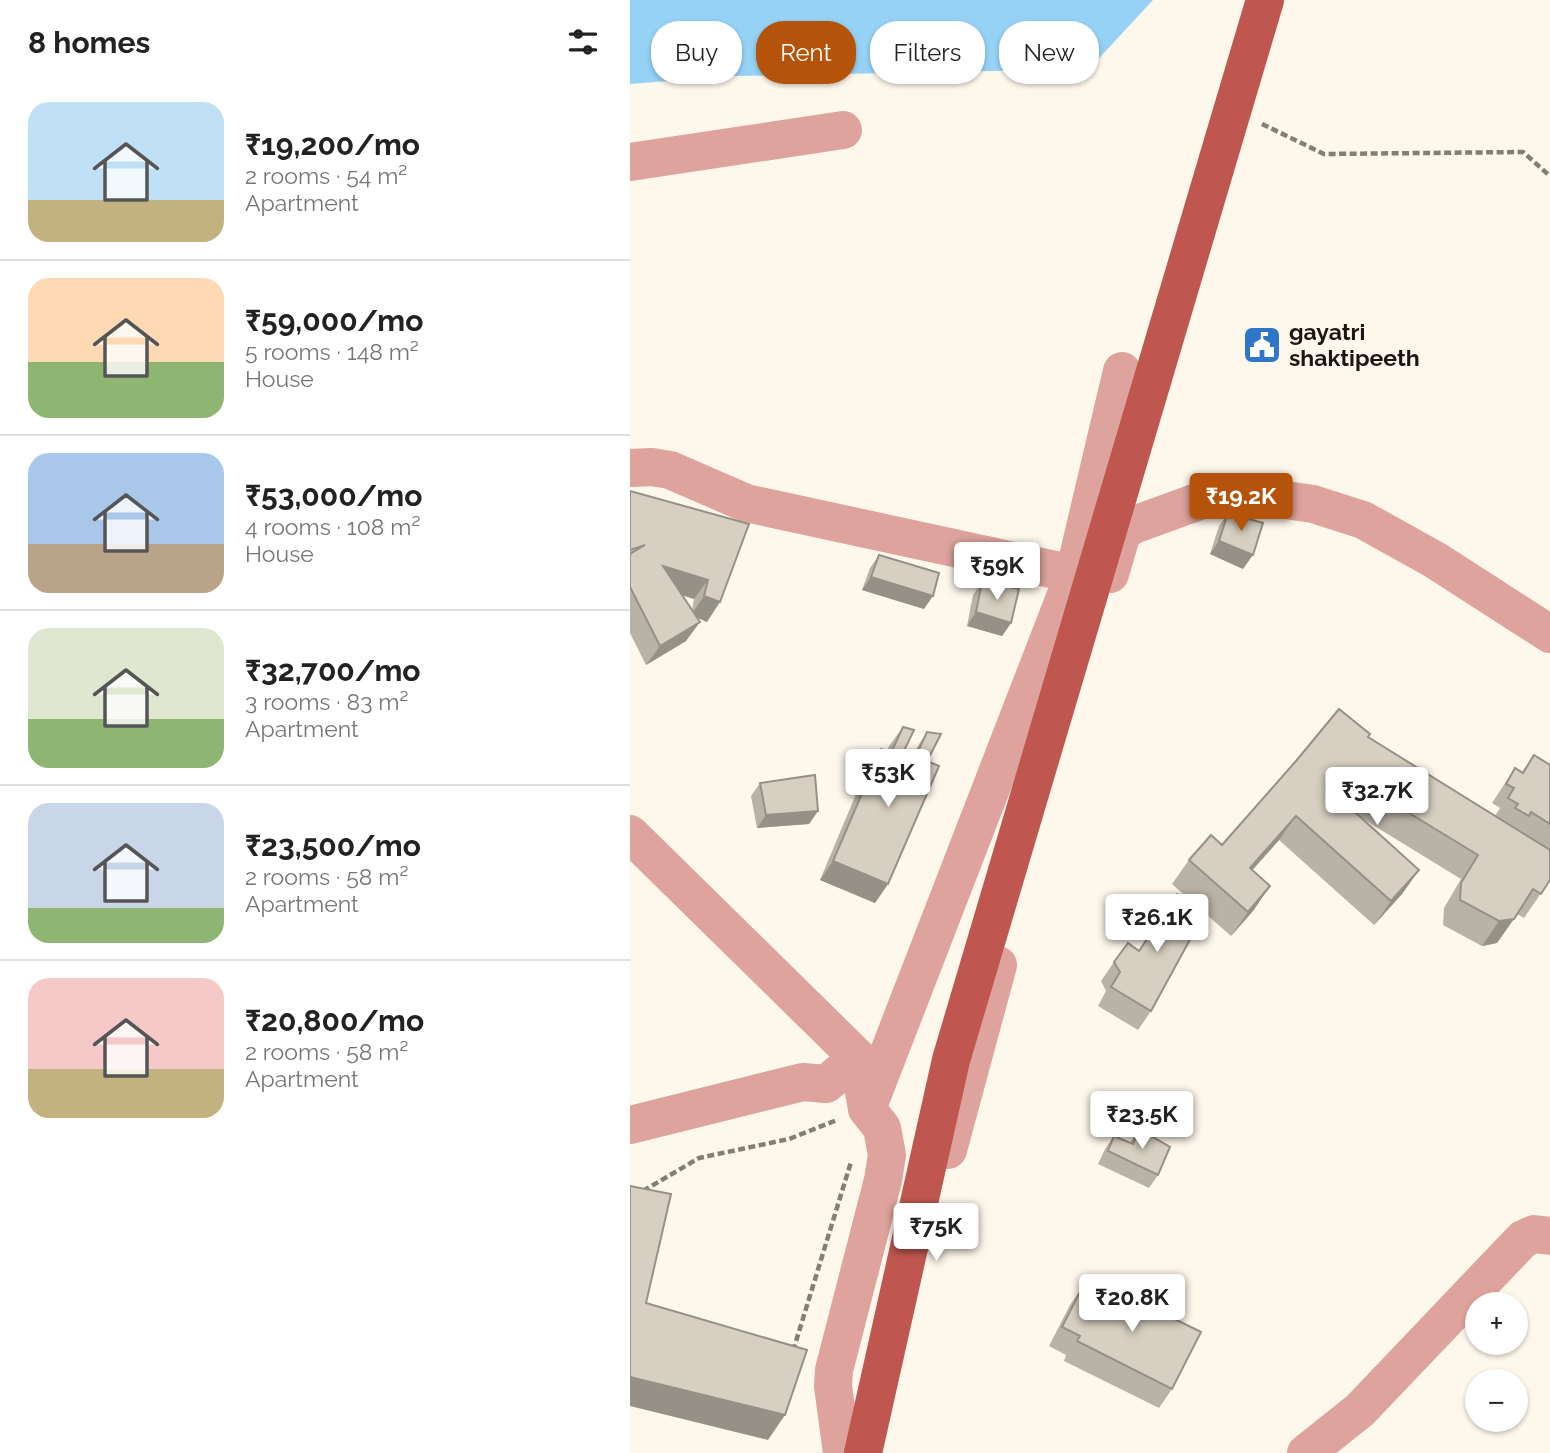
<!DOCTYPE html>
<meta charset="utf-8">
<style>
:root{--surface:#fff;--page:#f2f2f2;--text:#222;--muted:#767676;--line:#e0e0e0;--accent:#b45309}
body{margin:0;font-family:Raleway,sans-serif;background:var(--page);color:var(--text);height:100vh;display:flex;flex-direction:column;font-size:26px;white-space:nowrap}
*{box-sizing:border-box;margin:0}
p{font-size:23px;color:var(--muted)}
.icon{flex:none;width:38px;height:38px;fill:none;stroke:currentColor;stroke-width:2;stroke-linecap:round;stroke-linejoin:round}
.map{position:relative;flex:1;overflow:hidden}
.panel{display:flex;flex-direction:column;background:var(--surface);width:630px}
.panel>*{flex:none}
.hud{position:absolute;left:21px;top:21px;width:665px;height:63px;display:flex;gap:14px}
.tools{position:absolute;left:835px;top:1292px;display:grid;gap:14px}
.tools a{display:grid;place-items:center;width:63px;height:63px;border-radius:50%;background:var(--surface);box-shadow:0 2px 5px #0004;font-size:35px}
.price{position:absolute;translate:-50% -60px;padding:0 16px;border-radius:7px;background:#fff;color:#222;font-size:23px;line-height:46px;filter:drop-shadow(0 2px 4px #0008)}
.price::after{content:'';position:absolute;left:50%;top:42px;width:21px;height:16px;margin-left:-10px;background:inherit;clip-path:polygon(0 0,100% 0,50% 100%)}
.price.on{background:var(--accent);color:#fff}
ul{padding:0;list-style:none}
li{display:flex;align-items:center;gap:21px;height:175px;padding:0 28px}
li+li{border-top:2px solid var(--line)}
li span{display:grid;place-items:center;flex:none;width:196px;height:140px;border-radius:21px;color:#555}
li>.icon{margin-inline-start:auto}
span .icon{width:84px;height:84px;fill:#fffc;stroke-width:1}
li b{font-size:30px}
h2{display:flex;justify-content:space-between;align-items:center;height:84px;padding:0 28px;font-size:30px}
.pill{padding:0 24px;border-radius:28px;background:var(--surface);box-shadow:0 2px 5px #0004;font-size:24px;line-height:63px}
.pill.on{background:var(--accent);color:#fff}
main{display:flex;flex:1;min-height:0}
.map>svg:first-child{display:block}
.water{fill:#96d2f6}
.lines{fill:none;stroke-linecap:round;stroke-linejoin:round}
.path{stroke:#837e76;stroke-width:4.5;stroke-dasharray:7 3.5;stroke-linecap:butt}
.minor{stroke:#dfa39d;stroke-width:38}
.major{stroke:#bf5750;stroke-width:38}
.wall{fill:#b9b2a6;fill-rule:evenodd}
.shaded-wall{fill:#969187}
.building{fill:#d7cfc1;stroke:#969187;stroke-width:2}
.labels{text-anchor:middle;stroke-width:6;stroke-linejoin:round;paint-order:stroke}
.poi-label{font-size:23px;font-weight:bold;fill:#1a1712;stroke:#fef7ec;text-anchor:start}
</style>
<main>
<section class="panel">
<h2>8 homes<svg class="icon" aria-label="filters" viewBox="0 0 24 24"><path d="M4 7h16M4 17h16"/><circle cx="9" cy="7" r="2"/><circle cx="15" cy="17" r="2"/></svg></h2>
<ul>
<li><span style="background:linear-gradient(#bfe0f5 70%,#c2b280 0)"><svg class="icon" aria-label="home" viewBox="0 0 24 24"><path d="M3 11l9-7 9 7M6 9v11h12V9"/></svg></span><div><b>₹19,200/mo</b><p>2 rooms · 54 m²</p><p>Apartment</p></div></li>
<li><span style="background:linear-gradient(#ffd9b3 60%,#8fb573 0)"><svg class="icon" aria-label="home" viewBox="0 0 24 24"><path d="M3 11l9-7 9 7M6 9v11h12V9"/></svg></span><div><b>₹59,000/mo</b><p>5 rooms · 148 m²</p><p>House</p></div></li>
<li><span style="background:linear-gradient(#a9c7e8 65%,#b9a48a 0)"><svg class="icon" aria-label="home" viewBox="0 0 24 24"><path d="M3 11l9-7 9 7M6 9v11h12V9"/></svg></span><div><b>₹53,000/mo</b><p>4 rooms · 108 m²</p><p>House</p></div></li>
<li><span style="background:linear-gradient(#dfe7d0 65%,#8fb573 0)"><svg class="icon" aria-label="home" viewBox="0 0 24 24"><path d="M3 11l9-7 9 7M6 9v11h12V9"/></svg></span><div><b>₹32,700/mo</b><p>3 rooms · 83 m²</p><p>Apartment</p></div></li>
<li><span style="background:linear-gradient(#c9d6e8 75%,#8fb573 0)"><svg class="icon" aria-label="home" viewBox="0 0 24 24"><path d="M3 11l9-7 9 7M6 9v11h12V9"/></svg></span><div><b>₹23,500/mo</b><p>2 rooms · 58 m²</p><p>Apartment</p></div></li>
<li><span style="background:linear-gradient(#f6c9c9 65%,#c2b280 0)"><svg class="icon" aria-label="home" viewBox="0 0 24 24"><path d="M3 11l9-7 9 7M6 9v11h12V9"/></svg></span><div><b>₹20,800/mo</b><p>2 rooms · 58 m²</p><p>Apartment</p></div></li>
</ul>
</section>
<div class="map">
<svg width="920" height="1453" viewBox="0 0 920 1453">
<rect width="100%" height="100%" fill="#fef7ec"/>
<!-- water -->
<path class="water" d="M0,0H523L459,69L104,76L0,84Z"/>
<g class="lines">
<!-- path -->
<path class="path" d="M632,124L694,154L893,152L920,176
M13,1191L69,1158L159,1139L207,1120
M163,1351L221,1162"/>
<!-- minor -->
<path class="minor" d="M0,162L213,130
M0,468L22,467L40,470L116,503L444,574
M480,574L492,533L501,526L575,499L656,500L683,504L733,520L805,560L920,634
M0,834L228,1058
M237,1109L444,574L492,371
M0,1125L173,1082L196,1084L228,1058L237,1109L252,1128L257,1155L253,1180L204,1370L203,1386L212,1453
M318,1150L368,965
M676,1453L730,1410L893,1239L904,1234L920,1236"/>
<!-- major -->
<path class="major" d="M233,1453L321,1060L635,0"/>
</g>
<!-- wall -->
<path class="wall" d="M0,491L119,524L77,622L67,617L56,641L16,665L0,633ZM52,595L64,599L62,610Z
M598,513L613,569L580,554L589,526Z
M249,555L294,609L232,590L240,568Z
M352,582L381,623L372,636L337,626L343,595Z
M273,727L271,757L280,759L284,752L297,732V761L258,884L245,903L190,880L237,768L251,749L257,751L259,746Z
M738,737L865,816L870,808L862,803L885,768L892,772L904,755L920,765V880L894,918L887,914L867,943L852,946L813,925L814,908L831,879L733,819L789,870L772,894L744,925L649,840L622,870L640,886L623,911L601,936L575,913L521,1011L508,1030L468,1006L476,991L471,981L484,962L509,951L569,908L542,884L559,860L592,845Z
M130,783L188,811L179,824L127,828L121,796Z
M509,1129L528,1175L519,1188L468,1164L475,1149L484,1136L500,1143Z
M476,1285L542,1389L529,1408L434,1361L436,1355L419,1346L440,1305L453,1286L469,1294Z"/>
<!-- shaded-wall -->
<path class="shaded-wall" d="M589,541L623,555L613,569L580,554Z
M33,566L78,580L64,599L20,585Z
M241,577L303,596L294,609L232,590Z
M74,596L90,602L77,622L61,615Z
M346,612L381,623L372,636L337,626Z
M70,622L56,641L16,665L30,646Z
M188,811L179,824L127,828L136,815Z
M666,816L649,840L603,892L620,868Z
M203,861L258,884L245,903L190,880Z
M789,870L772,894L744,925L761,901Z
M640,886L623,911L601,936L618,912Z
M884,919L867,943L852,946L869,921Z
M0,1377L155,1415L138,1440L0,1406Z"/>
<!-- building -->
<path class="building" d="M0,491L119,524L90,602L74,596L78,580L33,566L70,622L30,646L0,587V554L15,545L0,550Z
M598,513L633,523L623,555L589,541Z
M249,555L309,573L303,596L241,577Z
M352,582L389,589L381,623L346,612Z
M709,709L740,734L738,737L920,850V880L911,894L903,889L884,919L869,921L830,900L831,883L848,855L710,771L696,786L789,870L761,901L666,816L620,868L640,886L618,912L559,860L581,835L592,845L666,761Z
M273,727L284,730L271,757L284,760L297,732L311,734L297,761L309,766L258,884L203,861L251,749L261,753Z
M904,755L920,765V824L901,812L899,816L885,808L888,804L878,798L884,788L876,784L885,768L893,773Z
M185,775L188,811L136,815L130,783Z
M547,894L575,912L521,1011L481,987L490,972L484,962L498,943L509,951Z
M509,1129L540,1147L528,1175L478,1151L484,1136L503,1144Z
M0,1186L41,1194L16,1303L177,1350L155,1415L0,1377Z
M476,1285L571,1332L542,1389L447,1341L450,1336L432,1327L453,1286L471,1294Z"/>
<!-- icons -->
<defs>
<symbol id="civic-square" viewBox="-11 -11 22 22"><rect x="-9" y="-9" width="18" height="18" rx="4" fill="#2e77c8" stroke="#fef7ec"/><path d="M-.6-6.5H3V-4.5H.6V-3L4-1V1h2V6H-6V1h2V-1L-.6-3ZM-1.2 2.5V6h2.4V2.5Z" fill="#fff"/></symbol>
</defs>
<g fill-rule="evenodd">
<use href="#civic-square" x="610" y="323" width="44" height="44"/>
</g>
<g class="labels">
<!-- poi labels -->
<g class="poi-label">
<text x="659" y="340">gayatri<tspan x="659" dy="26">shaktipeeth</tspan></text>
</g>
</g>
</svg>
<div class="tools">
<a>+</a>
<a>−</a>
</div>
<b class="price on" style="left:611px;top:533px">₹19.2K</b>
<b class="price" style="left:367px;top:602px">₹59K</b>
<b class="price" style="left:258px;top:809px">₹53K</b>
<b class="price" style="left:747px;top:827px">₹32.7K</b>
<b class="price" style="left:527px;top:954px">₹26.1K</b>
<b class="price" style="left:512px;top:1151px">₹23.5K</b>
<b class="price" style="left:306px;top:1263px">₹75K</b>
<b class="price" style="left:502px;top:1334px">₹20.8K</b>
<div class="hud">
<a class="pill">Buy</a>
<a class="pill on">Rent</a>
<a class="pill">Filters</a>
<a class="pill">New</a>
</div>
</div>
</main>
